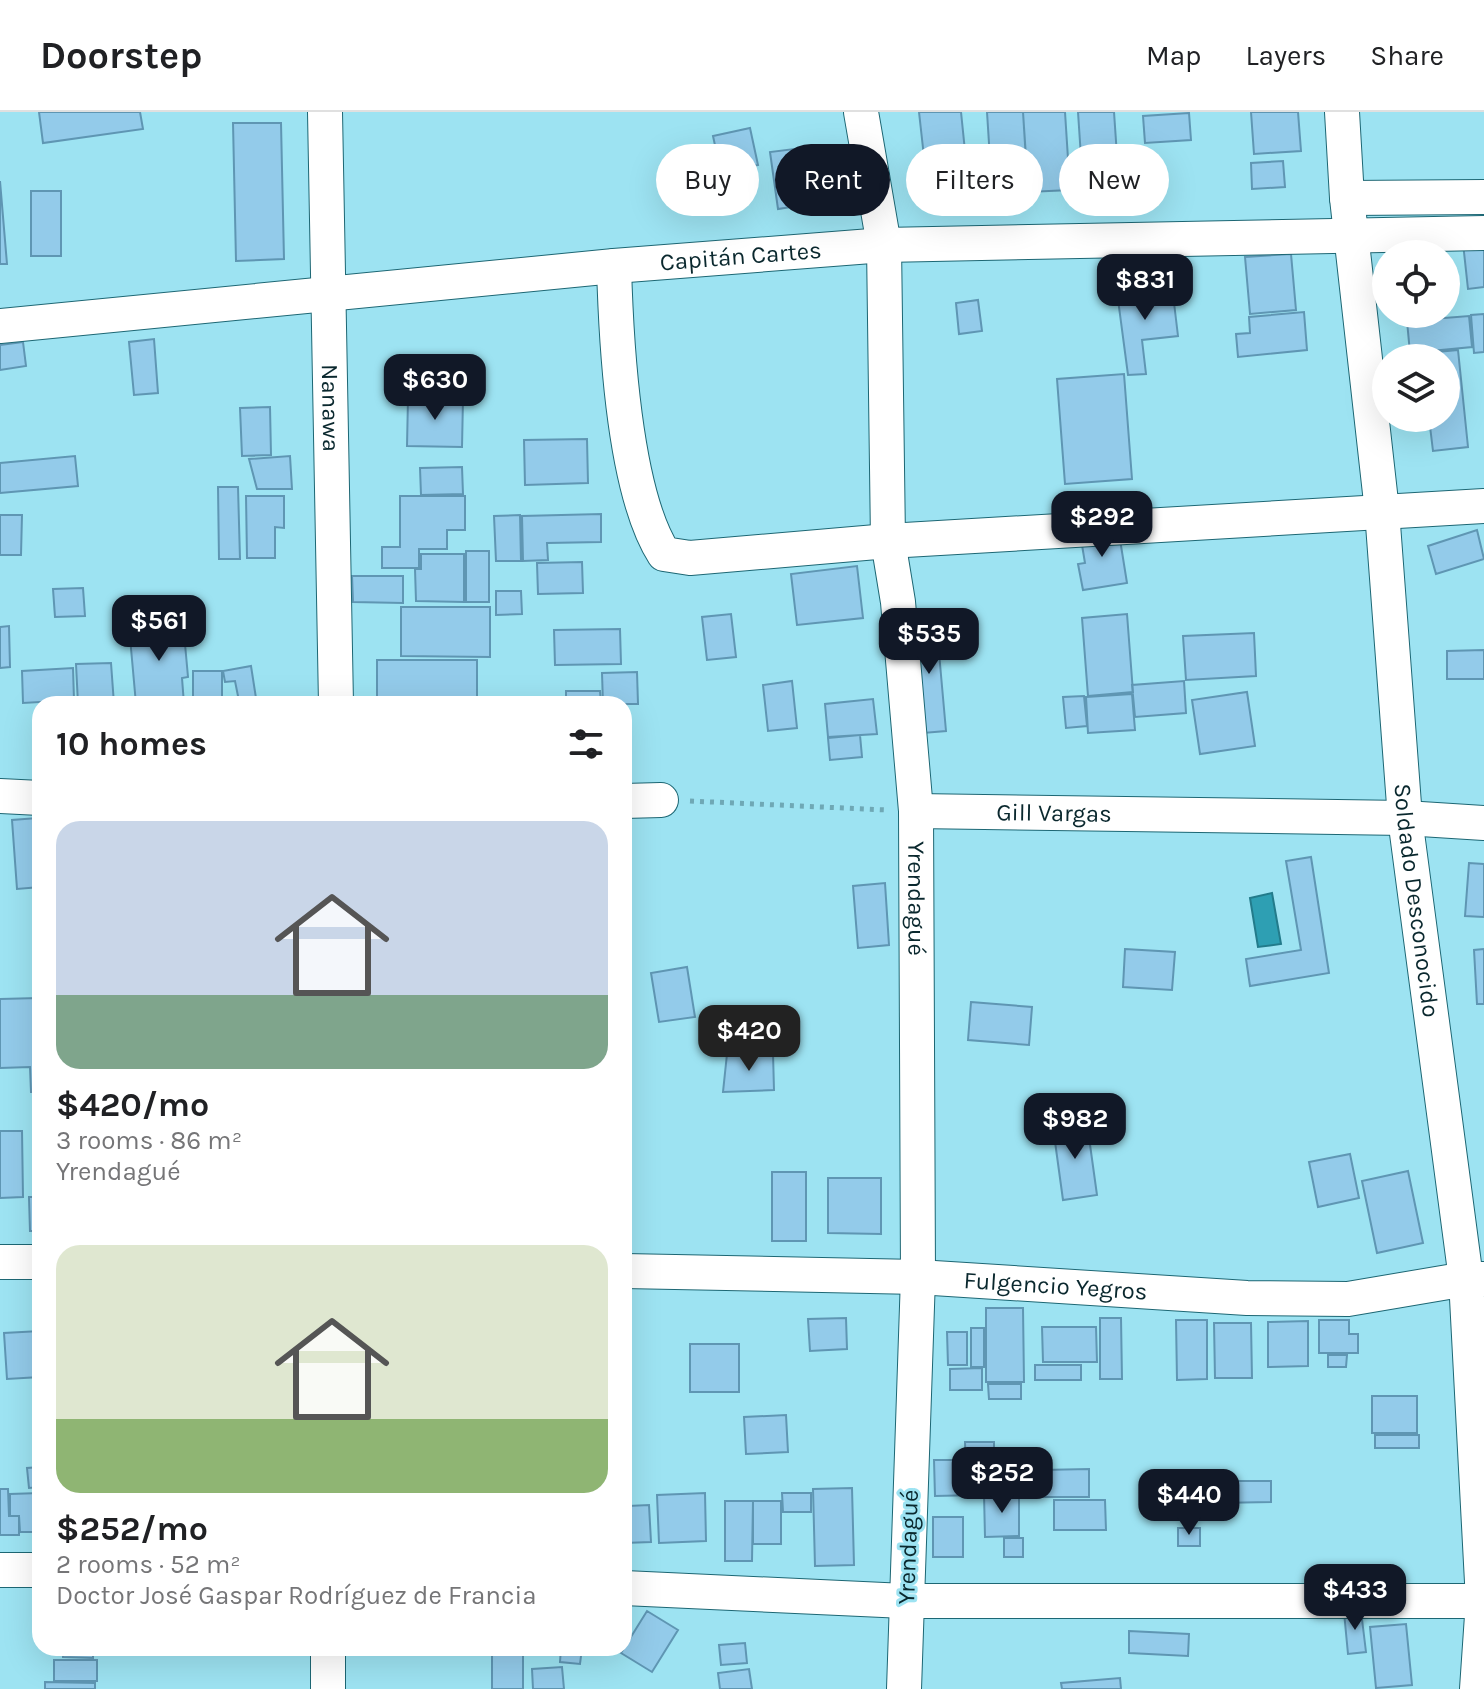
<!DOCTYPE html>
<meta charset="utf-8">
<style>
:root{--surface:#fff;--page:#f6f6f6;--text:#202124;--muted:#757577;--line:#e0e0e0;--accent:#111827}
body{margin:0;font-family:Karla,sans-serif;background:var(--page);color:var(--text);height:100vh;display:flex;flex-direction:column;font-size:30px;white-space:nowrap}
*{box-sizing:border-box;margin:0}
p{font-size:26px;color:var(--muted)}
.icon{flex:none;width:44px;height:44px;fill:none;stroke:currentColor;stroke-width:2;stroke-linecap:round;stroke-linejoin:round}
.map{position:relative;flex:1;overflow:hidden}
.side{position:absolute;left:32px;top:584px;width:600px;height:960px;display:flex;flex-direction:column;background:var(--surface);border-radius:24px;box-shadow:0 8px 32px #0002}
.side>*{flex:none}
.guide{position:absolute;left:656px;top:32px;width:708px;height:72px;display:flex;gap:16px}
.buttons{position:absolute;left:1372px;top:128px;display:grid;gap:16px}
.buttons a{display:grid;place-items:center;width:88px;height:88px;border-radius:50%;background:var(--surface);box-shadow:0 8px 32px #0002;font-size:40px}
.price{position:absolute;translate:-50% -68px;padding:0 18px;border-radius:16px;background:var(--accent);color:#fff;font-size:26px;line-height:52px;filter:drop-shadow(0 2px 4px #0008)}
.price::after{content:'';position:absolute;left:50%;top:48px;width:24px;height:18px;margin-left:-12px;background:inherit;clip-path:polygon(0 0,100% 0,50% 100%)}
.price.current{background:#222;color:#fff}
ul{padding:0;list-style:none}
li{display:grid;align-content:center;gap:16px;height:424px;padding:0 24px}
li span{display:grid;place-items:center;height:248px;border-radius:24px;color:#555}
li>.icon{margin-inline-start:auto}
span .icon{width:144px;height:144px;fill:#fffc;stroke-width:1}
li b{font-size:34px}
h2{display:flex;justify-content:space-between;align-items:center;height:96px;padding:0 24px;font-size:34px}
.tag{padding:0 28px;border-radius:36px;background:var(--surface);box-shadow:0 8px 32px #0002;font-size:28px;line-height:72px}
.tag.current{background:var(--accent);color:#fff}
header{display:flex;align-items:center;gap:48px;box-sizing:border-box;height:112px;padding:0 40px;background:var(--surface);border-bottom:2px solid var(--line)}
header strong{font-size:38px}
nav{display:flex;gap:44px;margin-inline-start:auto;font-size:28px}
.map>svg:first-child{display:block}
.water{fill:#2e9fb3;stroke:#237b8b;stroke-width:2}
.building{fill:#93cbea;stroke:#5f96b3;stroke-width:2}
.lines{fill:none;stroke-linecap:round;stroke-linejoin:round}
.minor-casing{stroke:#1d6774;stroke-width:36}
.path{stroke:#6fa8b5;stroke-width:5;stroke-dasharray:4 6;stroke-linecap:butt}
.minor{stroke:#fff;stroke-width:34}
.labels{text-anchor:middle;stroke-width:6;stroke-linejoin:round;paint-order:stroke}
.street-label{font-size:24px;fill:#0a282e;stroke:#9de3f2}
</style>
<header>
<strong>Doorstep</strong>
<nav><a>Map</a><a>Layers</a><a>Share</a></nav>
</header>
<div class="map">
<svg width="1484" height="1577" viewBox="0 0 1484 1577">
<rect width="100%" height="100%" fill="#9de3f2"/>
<!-- water -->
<path class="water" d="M1272,781L1281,832L1258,835L1250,786Z"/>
<!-- building -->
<path class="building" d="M39,0H140L143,17L43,31Z
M919,0H961L966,49L925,54Z
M987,0H1023L1026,45L990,47Z
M1023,0H1065L1070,78L1028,80Z
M1078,0H1114L1119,73L1083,75Z
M1251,0H1298L1301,39L1254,42Z
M1189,1L1191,28L1145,31L1143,4Z
M233,11H281L284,147L236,149Z
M750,16L758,53L721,61L713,24Z
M802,36L810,92L778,97L770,40Z
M1283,49L1285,75L1252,77L1251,51Z
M0,69L7,152H0Z
M31,79H61V144H31Z
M1484,129V175L1468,177L1463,131Z
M1291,142L1296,198L1250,202L1245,145Z
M1172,174L1178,224L1142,228L1146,262L1128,263L1117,180Z
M978,188L982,219L959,222L956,191Z
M1304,200L1307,238L1238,245L1236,222L1250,221L1249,205Z
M1484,202V240L1474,241L1471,203Z
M1469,204L1472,235L1410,241L1407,209Z
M154,227L158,281L134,283L129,230Z
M23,230L26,254L0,258V233Z
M1458,238L1468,335L1433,339L1429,306H1446V246L1394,244Z
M1124,262L1132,367L1065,372L1057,267Z
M408,286L463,287L462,335L407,334Z
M270,295L271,343L242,344L240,296Z
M587,327L588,371L525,373L524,328Z
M75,344L78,374L0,381V351Z
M290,344L292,377H257L249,347Z
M462,355L463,382L421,383L420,356Z
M218,375H238L240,447H219Z
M246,384H284V416L275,415V446H247Z
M400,384H465V418H447V437H419V456H382V435H400Z
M601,402V430L547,431L548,448L523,449L522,404Z
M0,403H22L21,443H0Z
M520,403L521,449H496L494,404Z
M1118,415L1127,471L1083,478L1078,452L1085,451L1080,421Z
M1477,418L1484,447L1436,462L1428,434Z
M466,439H489V490H466Z
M421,442H464V490L416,489L415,457H421Z
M582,450L583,481L538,482L537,451Z
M857,454L863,506L797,513L791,462Z
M352,464H403V491L353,490Z
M83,476L85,504L55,505L53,477Z
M496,479H521L522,502L496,503Z
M401,495H490V545L401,544Z
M731,502L736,545L707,548L702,505Z
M1127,502L1133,580L1088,584L1082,506Z
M936,507L946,619L923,621L912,509Z
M183,510L188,565L182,566L184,592H136L129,514Z
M9,514L10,555L0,556V515Z
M620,517L621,552L555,553L554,518Z
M1254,521L1256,564L1186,568L1183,524Z
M1484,538V567H1447V539Z
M377,548H477V592H377Z
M111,551L114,592H78L76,552Z
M251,554L256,586L239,589L235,569L225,570L223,559Z
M73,556L74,588L23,591L22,559Z
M193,559H222V592H193Z
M637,560L638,592H603L602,561Z
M792,569L797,616L768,619L763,573Z
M1184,569L1186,601L1135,605L1132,573Z
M566,579H600L601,592H566Z
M1247,580L1255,634L1200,642L1192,588Z
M1132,582L1135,618L1088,621L1086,585Z
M1084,584L1087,614L1066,616L1063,585Z
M873,587L877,622L828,625L825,592Z
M860,623L862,645L830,648L828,626Z
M37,706L40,775L17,777L12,708Z
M1311,745L1329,861L1250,874L1246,847L1301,838L1286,749Z
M1469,751L1484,752V805L1465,804Z
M885,771L889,833L858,836L853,774Z
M1125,837L1175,840L1172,878L1123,875Z
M1484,837V892H1477L1474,838Z
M687,855L695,905L659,910L651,861Z
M38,886L40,980H31L30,955L0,956V887Z
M971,890L1032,895L1029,933L968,928Z
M773,941L774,978L723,980L727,942Z
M1087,1011L1097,1083L1063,1088L1053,1015Z
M0,1019H22L23,1085L0,1086Z
M1350,1042L1359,1086L1318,1095L1309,1050Z
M1408,1059L1423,1131L1377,1141L1362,1069Z
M772,1060H806V1129H772Z
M828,1066H881V1122L828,1121Z
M29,1085H40V1119H30Z
M986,1196H1023L1024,1270H986Z
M846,1206L847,1237L810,1239L808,1207Z
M1100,1206H1121L1122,1267H1100Z
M1176,1208H1207V1267L1177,1268Z
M1319,1208H1349V1222H1358V1241H1319Z
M1308,1209V1254L1268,1255V1210Z
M1214,1211H1251L1252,1266H1215Z
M624,1214H628L630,1252L624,1253Z
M1042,1215H1096L1097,1250H1043Z
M971,1216H984V1255H971Z
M40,1219V1265L7,1267L4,1221Z
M947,1220H967V1253H948Z
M690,1232H739V1280H690Z
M1328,1243H1347L1346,1255H1328Z
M1035,1253H1081V1268H1035Z
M982,1256V1278H950V1257Z
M988,1272H1021V1287H989Z
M1372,1284H1417V1321H1372Z
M786,1303L788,1340L746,1342L744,1305Z
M1375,1323H1419V1336H1375Z
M965,1330H994V1359H966Z
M934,1348H958V1365L979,1364V1383L935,1384Z
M40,1355V1375L29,1376L27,1356Z
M1089,1357V1385H1042V1358Z
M1217,1369H1271V1390L1217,1391Z
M852,1376L854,1453L815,1454L813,1377Z
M0,1377H8L9,1404H19V1423H0Z
M624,1378H628V1394L649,1393L651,1430L624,1431Z
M40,1381V1420H20L19,1404H10V1382Z
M705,1381L706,1429L659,1431L657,1383Z
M782,1381H811V1400H783Z
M984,1382H1019V1424L985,1425Z
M1054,1388H1105L1106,1418H1054Z
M725,1389H753L752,1449H725Z
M753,1389H781V1432H753Z
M933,1405H963V1445H933Z
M1178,1416H1200V1434H1178Z
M1004,1426H1023V1445H1004Z
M647,1499L678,1518L652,1560L621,1541Z
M1361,1499L1366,1540L1348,1542L1344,1500Z
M1406,1512L1412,1573L1376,1576L1370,1515Z
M1129,1519L1189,1522L1188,1544L1129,1541Z
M745,1531L747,1551L721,1553L719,1533Z
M63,1536H93V1546L63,1545Z
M492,1536H523V1577H492Z
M561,1536H582L580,1552L560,1550Z
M54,1548H97V1569H54Z
M562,1555L564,1577H533L532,1557Z
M749,1557L752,1577H720L718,1561Z
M1120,1566L1121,1577H1062L1061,1571Z
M45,1570L95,1571V1577H45Z"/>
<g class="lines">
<defs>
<g id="minor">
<path id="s1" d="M325,0L336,592"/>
<path id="s2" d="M861,0L884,133L888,429L898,490L916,699L918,1165L904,1577"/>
<path id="s3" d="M1342,0L1347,86L1382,399L1405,706L1466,1167L1483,1489L1477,1577"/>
<path d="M1347,86L1484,85"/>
<path d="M614,154C616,229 624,380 664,442L690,446L888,429L1484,394"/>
<path id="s4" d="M0,214L614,154L884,133L1484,121"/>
<path d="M0,684L40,686"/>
<path d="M624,689L661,688"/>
<path id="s5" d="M916,699L1405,706L1484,711"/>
<path d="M0,1150H40"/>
<path id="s6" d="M624,1159L918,1165L1247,1186L1348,1187L1466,1167H1484"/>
<path d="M0,1458H40"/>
<path d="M624,1476L905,1489H1484"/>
<path d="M328,1536V1577"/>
</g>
</defs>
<!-- minor casing -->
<use href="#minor" class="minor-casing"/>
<!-- path -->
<path class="path" d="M690,689L887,698"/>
<!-- minor -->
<use href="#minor" class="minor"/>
</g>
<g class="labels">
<!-- street labels -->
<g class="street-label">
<text dy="8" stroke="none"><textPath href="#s4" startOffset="744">Capitán Cartes</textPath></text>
<text dy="8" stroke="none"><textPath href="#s1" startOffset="296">Nanawa</textPath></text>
<text dy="8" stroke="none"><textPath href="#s5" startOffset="138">Gill Vargas</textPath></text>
<text dy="8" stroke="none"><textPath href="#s2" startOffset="790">Yrendagué</textPath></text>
<text dy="8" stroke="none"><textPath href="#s3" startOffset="792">Soldado Desconocido</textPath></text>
<text dy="8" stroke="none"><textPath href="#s6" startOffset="432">Fulgencio Yegros</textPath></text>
<text transform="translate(908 1435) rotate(-88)" y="8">Yrendagué</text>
</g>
</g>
</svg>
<div class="buttons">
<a><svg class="icon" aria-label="locate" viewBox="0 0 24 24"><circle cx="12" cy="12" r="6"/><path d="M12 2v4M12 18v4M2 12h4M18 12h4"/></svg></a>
<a><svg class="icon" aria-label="layers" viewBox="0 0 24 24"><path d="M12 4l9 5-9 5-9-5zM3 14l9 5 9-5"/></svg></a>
</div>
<b class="price" style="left:1145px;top:210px">$831</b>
<b class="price" style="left:435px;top:310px">$630</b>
<b class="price" style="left:1102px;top:447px">$292</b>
<b class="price" style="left:159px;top:551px">$561</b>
<b class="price" style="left:929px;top:564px">$535</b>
<b class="price current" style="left:749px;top:961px">$420</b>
<b class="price" style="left:1075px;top:1049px">$982</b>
<b class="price" style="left:1002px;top:1403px">$252</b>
<b class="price" style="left:1189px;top:1425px">$440</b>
<b class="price" style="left:1355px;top:1520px">$433</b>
<div class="guide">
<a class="tag">Buy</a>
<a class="tag current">Rent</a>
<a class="tag">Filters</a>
<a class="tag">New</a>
</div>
<section class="side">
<h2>10 homes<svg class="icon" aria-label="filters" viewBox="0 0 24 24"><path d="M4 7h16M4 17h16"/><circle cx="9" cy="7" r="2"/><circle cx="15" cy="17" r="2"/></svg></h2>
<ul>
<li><span style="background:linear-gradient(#c9d6e8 70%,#7fa58c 0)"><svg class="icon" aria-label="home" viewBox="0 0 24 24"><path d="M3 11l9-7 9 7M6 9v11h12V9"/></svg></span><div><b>$420/mo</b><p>3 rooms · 86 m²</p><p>Yrendagué</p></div></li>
<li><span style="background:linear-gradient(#dfe7d0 70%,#8fb573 0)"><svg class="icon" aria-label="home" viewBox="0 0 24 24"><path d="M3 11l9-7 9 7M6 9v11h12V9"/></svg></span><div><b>$252/mo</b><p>2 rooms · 52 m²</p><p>Doctor José Gaspar Rodríguez de Francia</p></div></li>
</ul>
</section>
</div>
